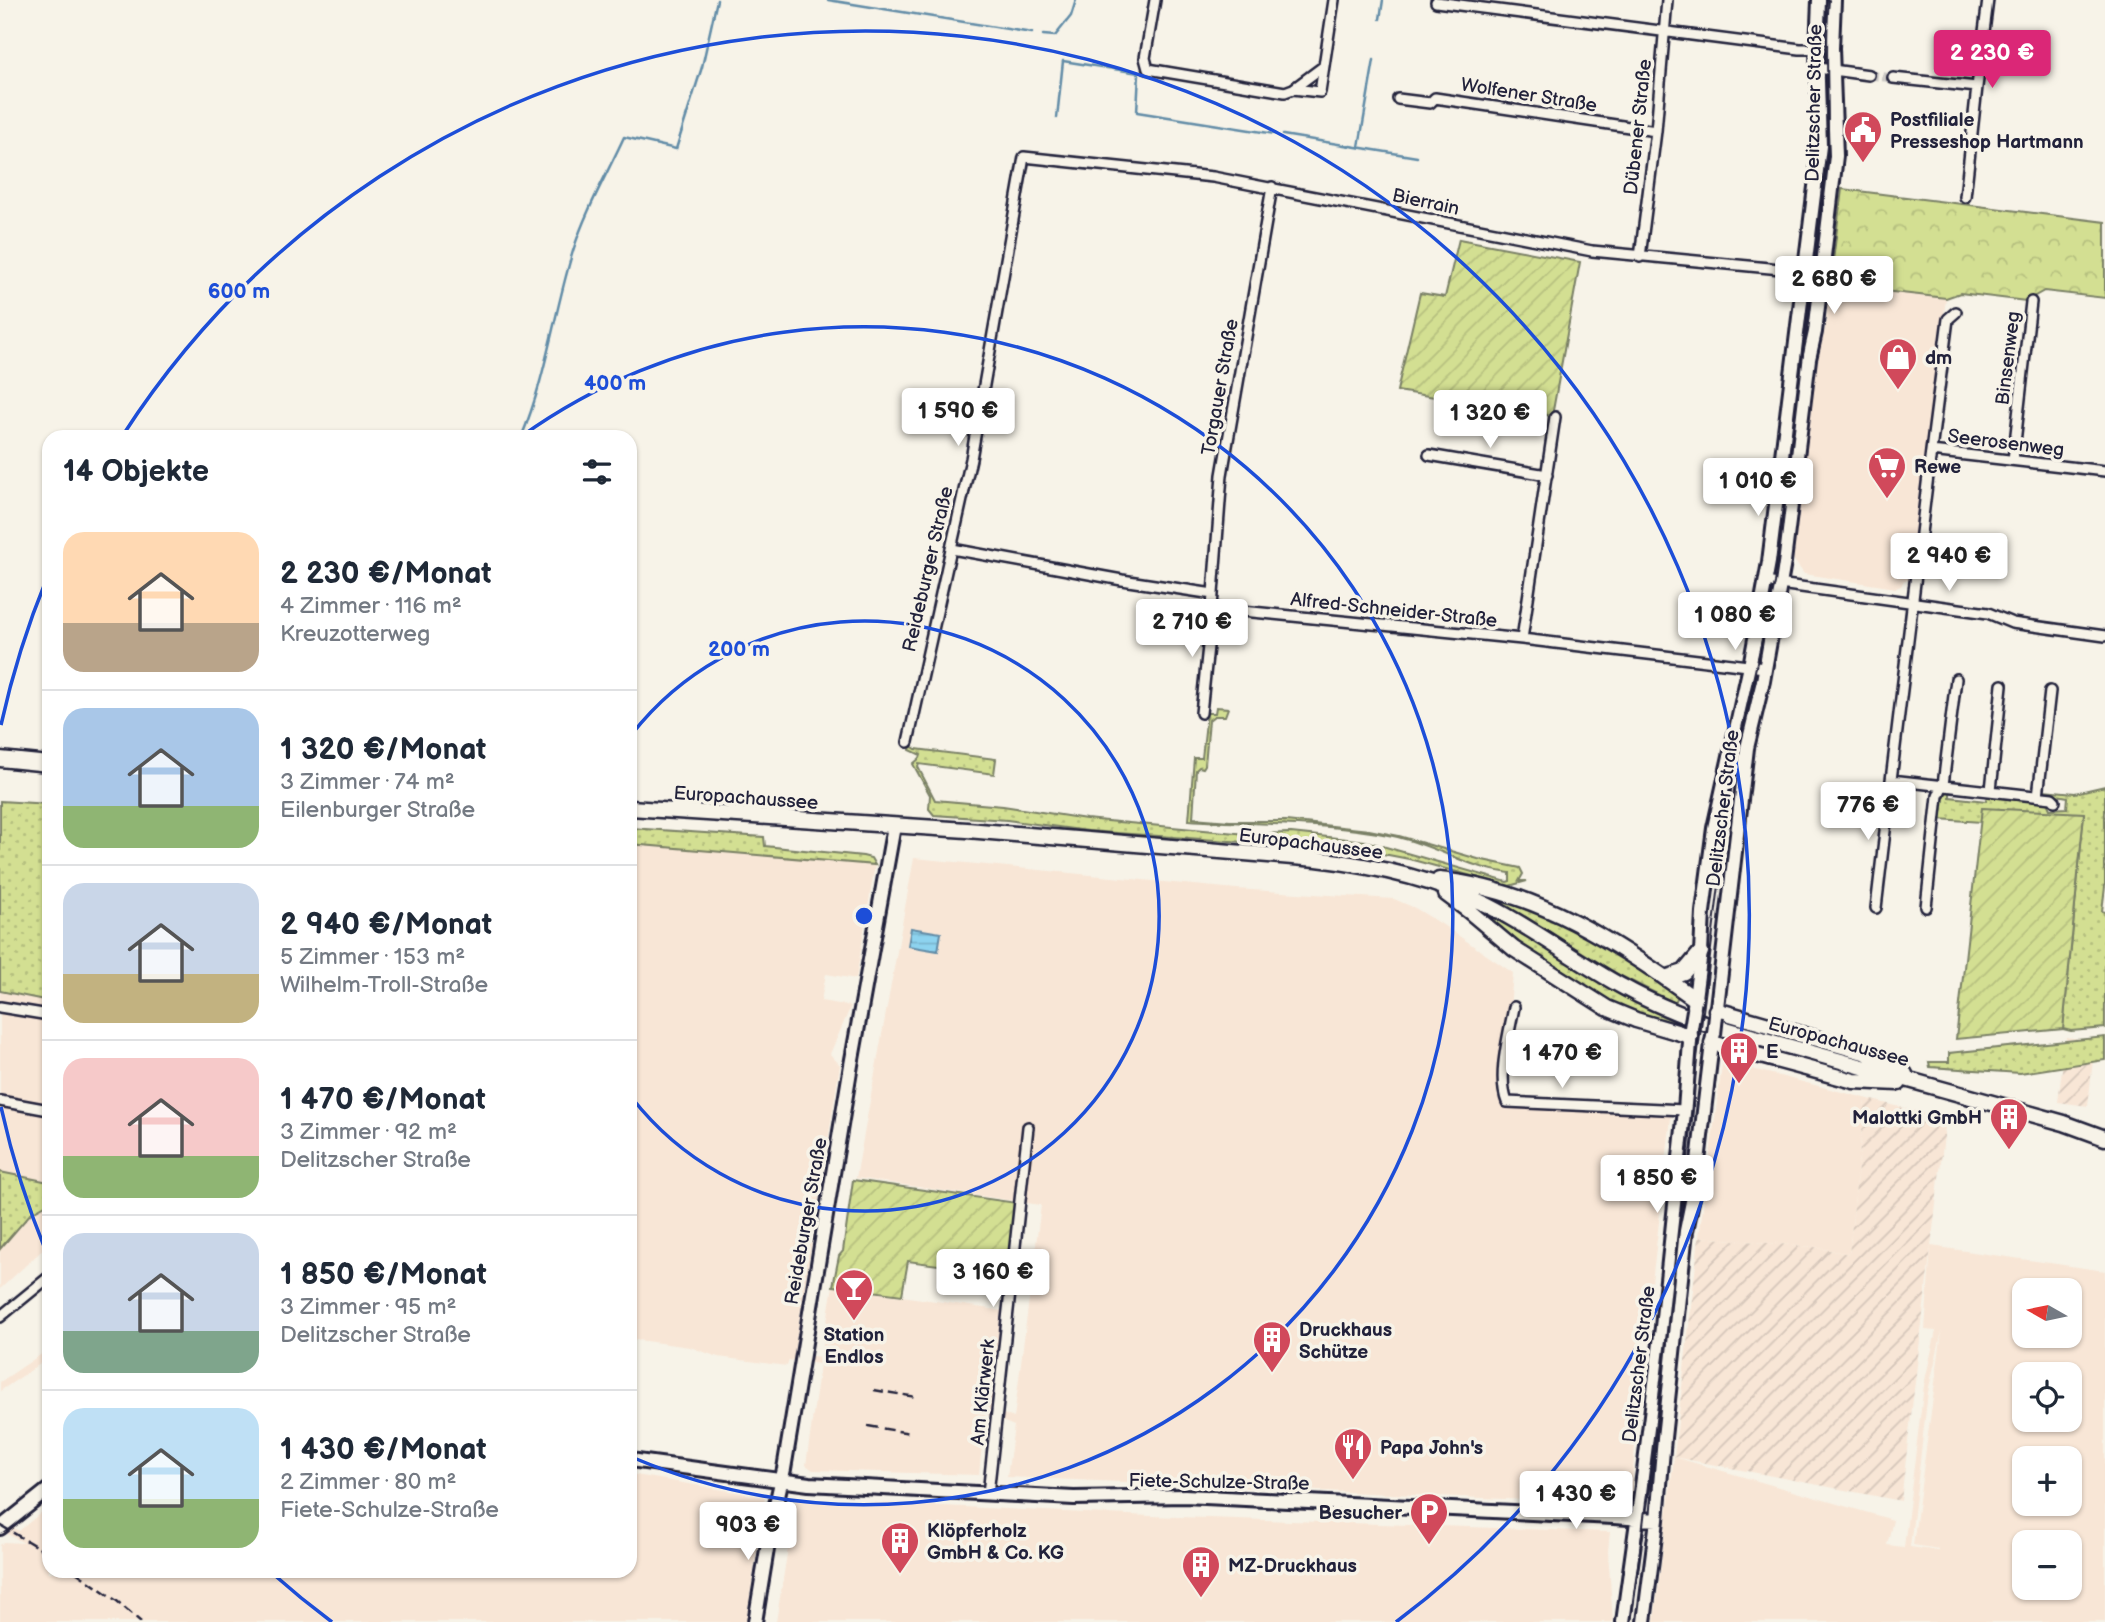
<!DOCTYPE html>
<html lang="de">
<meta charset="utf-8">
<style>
:root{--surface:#fff;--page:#f2f2f3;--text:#1f2937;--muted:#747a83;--line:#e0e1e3;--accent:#db2777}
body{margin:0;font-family:"Balsamiq Sans",sans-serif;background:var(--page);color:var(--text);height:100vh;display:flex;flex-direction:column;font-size:26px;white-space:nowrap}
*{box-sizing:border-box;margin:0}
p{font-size:23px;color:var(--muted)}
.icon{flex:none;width:38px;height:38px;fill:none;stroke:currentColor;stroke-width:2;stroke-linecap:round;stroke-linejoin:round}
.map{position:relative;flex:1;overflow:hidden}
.details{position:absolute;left:42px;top:430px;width:595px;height:1148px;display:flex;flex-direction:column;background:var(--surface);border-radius:21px;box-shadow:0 2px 5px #0004}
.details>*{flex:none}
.needle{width:46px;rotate:279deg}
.controls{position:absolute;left:2012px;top:1278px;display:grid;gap:14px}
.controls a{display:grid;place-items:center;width:70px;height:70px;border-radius:14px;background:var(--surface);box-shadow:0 2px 5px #0004;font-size:35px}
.price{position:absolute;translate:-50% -60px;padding:0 16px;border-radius:7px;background:#fff;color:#222;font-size:23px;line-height:46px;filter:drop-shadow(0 2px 4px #0008)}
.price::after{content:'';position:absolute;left:50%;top:42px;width:21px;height:16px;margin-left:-10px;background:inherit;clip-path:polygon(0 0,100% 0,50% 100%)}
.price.active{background:var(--accent);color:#fff}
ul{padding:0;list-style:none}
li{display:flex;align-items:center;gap:21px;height:175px;padding:0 21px}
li+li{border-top:2px solid var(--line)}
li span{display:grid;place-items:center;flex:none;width:196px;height:140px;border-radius:21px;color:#555}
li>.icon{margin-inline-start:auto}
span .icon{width:84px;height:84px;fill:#fffc;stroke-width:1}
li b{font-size:30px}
h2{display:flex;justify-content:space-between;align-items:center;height:84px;padding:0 21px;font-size:30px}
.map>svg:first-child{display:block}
.built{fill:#f8e6d6;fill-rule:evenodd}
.industrial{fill:url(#industrial-furrows)}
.grass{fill:url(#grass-dots);stroke:#7a8066;stroke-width:2}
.park{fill:url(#park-crowns);stroke:#7a8066;stroke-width:2}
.garden{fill:url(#garden-furrows);stroke:#7a8066;stroke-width:2}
.water{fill:url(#water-rules);stroke:#628ca7;stroke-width:2}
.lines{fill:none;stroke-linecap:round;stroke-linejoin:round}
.stream{stroke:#628ca7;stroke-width:2.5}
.street-tunnel{stroke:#ccc9c5;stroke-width:9;stroke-dasharray:9 4.5;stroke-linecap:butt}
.street-casing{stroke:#22223b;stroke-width:14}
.secondary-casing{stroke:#22223b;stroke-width:18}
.primary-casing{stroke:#22223b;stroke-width:19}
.street{stroke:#f7f3e8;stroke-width:9}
.secondary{stroke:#f7f3e8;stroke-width:12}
.primary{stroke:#f7f3e8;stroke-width:14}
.tram{stroke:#22223b;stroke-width:2}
.rail{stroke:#22223b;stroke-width:2.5;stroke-dasharray:10 5;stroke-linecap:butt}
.secondary-bridge-casing{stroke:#22223b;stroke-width:18;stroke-linecap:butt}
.secondary-bridge{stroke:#f7f3e8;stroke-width:12}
.ring{fill:none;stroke:#1d4ed8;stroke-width:3.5}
.labels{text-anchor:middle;stroke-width:7;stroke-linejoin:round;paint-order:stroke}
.street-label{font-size:19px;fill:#22223b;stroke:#f7f3e8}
.poi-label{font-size:19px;font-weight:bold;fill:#22223b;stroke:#f7f3e8;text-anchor:start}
.centre{fill:#1d4ed8;stroke:#f7f3e8;stroke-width:3.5}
.ring-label{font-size:21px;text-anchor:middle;font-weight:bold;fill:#1d4ed8;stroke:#f7f3e8;stroke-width:7;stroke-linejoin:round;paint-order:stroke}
</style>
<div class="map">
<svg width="2105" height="1622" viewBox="0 0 2105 1622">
<defs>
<pattern id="industrial-furrows" width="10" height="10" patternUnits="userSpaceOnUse" patternTransform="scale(1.75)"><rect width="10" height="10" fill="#f8e6d6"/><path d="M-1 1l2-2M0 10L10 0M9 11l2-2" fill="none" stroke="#d4c5b9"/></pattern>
<pattern id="grass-dots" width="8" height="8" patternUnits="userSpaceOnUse" patternTransform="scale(1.75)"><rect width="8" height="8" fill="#d3df92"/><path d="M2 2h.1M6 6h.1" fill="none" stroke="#b5bf7f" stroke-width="1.8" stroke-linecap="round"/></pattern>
<pattern id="park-crowns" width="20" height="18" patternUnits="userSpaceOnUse" patternTransform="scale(1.75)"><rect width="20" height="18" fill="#d3df92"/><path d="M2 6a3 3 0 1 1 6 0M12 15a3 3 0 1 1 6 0" fill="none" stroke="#b5bf7f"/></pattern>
<pattern id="garden-furrows" width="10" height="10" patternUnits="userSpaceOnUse" patternTransform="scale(1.75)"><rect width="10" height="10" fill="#d3df92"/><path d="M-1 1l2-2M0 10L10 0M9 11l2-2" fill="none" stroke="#b5bf7f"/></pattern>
<pattern id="water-rules" width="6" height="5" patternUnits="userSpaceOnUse" patternTransform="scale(1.75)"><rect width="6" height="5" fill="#8dd3ef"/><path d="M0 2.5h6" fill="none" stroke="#79b5ce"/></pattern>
</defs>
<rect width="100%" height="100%" fill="#f7f3e8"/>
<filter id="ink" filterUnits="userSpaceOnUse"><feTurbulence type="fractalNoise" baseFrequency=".0143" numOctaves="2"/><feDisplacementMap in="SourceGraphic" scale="14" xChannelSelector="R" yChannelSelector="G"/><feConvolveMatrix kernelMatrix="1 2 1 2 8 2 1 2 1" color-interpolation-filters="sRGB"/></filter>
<g filter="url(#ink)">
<!-- built -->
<path class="built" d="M1830,285L1946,298L1910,580H1904L1901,586L1896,588L1804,574L1793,559L1818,356L1825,329Z
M630,844L875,865L856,979L826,974L821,1001L851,1006L830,1054L840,1065L794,1354L821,1357L833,1286L1004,1311L995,1407L990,1409L1014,1418L1041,1205L856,1178L914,858L1236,889L1394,899L1415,908L1440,923L1513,973L1502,1102L1672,1109L1639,1395L1631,1497L1626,1504H1617L1007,1477L1014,1426L985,1414L979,1475L813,1470L806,1465L820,1364L789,1360L787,1366L718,1357L690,1347L630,1339Z
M0,991L49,1001V1182L0,1172Z
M1722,1065L1752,1069L1865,1098L1849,1254L1814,1247L1699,1237Z
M49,1203V1244L0,1289V1249L31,1213Z
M1931,1246L2105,1271V1622H1654L1674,1457L1893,1520L1887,1545L1904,1547L1924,1385L1936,1331L1925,1330ZM2025,1290H2070V1335H2025ZM1942,1331L1913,1545L1939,1549V1551L1910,1547L1928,1392ZM2025,1374H2070V1419H2025ZM2025,1458H2070V1503H2025ZM2025,1542H2070V1587H2025Z
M49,1349V1358L0,1391V1382Z
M630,1474L765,1497L746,1622H0V1545L4,1542L24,1543L0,1530V1520L19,1531L49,1506V1572H630Z
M796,1499L1150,1516L1610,1532L1608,1551L1613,1622H776Z"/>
<!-- industrial -->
<path class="industrial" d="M2066,1037L2095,1041L2088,1106L2058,1102Z
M1865,1098L1946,1119L1901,1501L1674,1457L1699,1237L1814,1247L1849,1254Z"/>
<!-- grass -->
<path class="grass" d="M1216,707L1228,708L1225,716H1214L1209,720L1205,765L1203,768L1199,767L1196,770L1193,818L1230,821H1286L1369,830L1399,836L1478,859L1520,868L1523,874L1519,881H1527L1509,886L1409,859L1337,845L1278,840L1244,842L1088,831L1007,820L934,815L929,809L930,795L913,764L920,758L921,755L910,750L911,746L916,749L996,759L994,774L919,764L918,767L935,800L1003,806L1086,819L1247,834L1291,833L1365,841L1507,882L1510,881V873C1469,869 1433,844 1393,836C1324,822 1259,825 1189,820L1194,758H1202L1207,713H1215Z
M2105,786V887L2102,911L2105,912V1028L2071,1031L2063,1029L2084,814L1982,809L1981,822L1939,819L1942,792L1945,789L1950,790V797L1986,801L1987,794H1991V797L2026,801V798L2046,800L2050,809L2067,808L2068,797L2046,793L2043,790L2075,793Z
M0,801L49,804V1001L0,991Z
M630,828L764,837L765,846L863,856L871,858L875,865L630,844Z
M1460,886L1485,892L1562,921L1679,993L1675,1003L1619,975L1543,928L1541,929Z
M1463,901L1485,910L1535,939L1534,941L1616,993L1681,1025C1608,1021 1518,946 1463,901Z
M2105,1037V1060L2020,1073L1930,1067L1929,1062H1949V1053Z
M0,1172L49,1182V1203L31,1213L0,1249Z"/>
<!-- park -->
<path class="park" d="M1842,189L2105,222V298L2044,291L2026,301L1960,293L1946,298L1830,285Z"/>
<!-- garden -->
<path class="garden" d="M1459,239L1580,262L1552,416L1397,391L1420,293L1445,297Z
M1982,808L2084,813L2063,1029L1956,1039Z
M853,1180L1017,1203L1007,1274L908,1261L902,1295L833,1286L839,1256L843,1251Z"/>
<!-- water -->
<path class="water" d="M911,928L941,933L938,951L908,946Z"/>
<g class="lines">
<!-- stream -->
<path class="stream" d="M828,0L1032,33
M1380,19L1383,0
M1043,35L1055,36L1071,16L1076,0
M1057,118L1063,61L1139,73L1137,112L1275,134
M1283,135L1417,157
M1359,147L1374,60
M521,438C546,378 554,313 573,251C585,212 607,174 624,137L676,149L702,67L717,0"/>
<!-- street-tunnel -->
<path class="street-tunnel" d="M1869,75L1893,78"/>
<defs>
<path id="street" d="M1155,0L1145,58L1148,69L1285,92L1293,89L1320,92L1334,0
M1436,2L1800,49H1817
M1818,68L1869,75
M1893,78L1977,87L1965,197
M1977,87L1988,0
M1293,89L1324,66
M1398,99L1430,103L1435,98L1656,131
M1640,257L1656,131L1667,0
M1931,451L1948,319L1956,312
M1429,455L1547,475
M2013,460L2031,302
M952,549L1122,580L1213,594L1212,608L1522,639L1765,668
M1765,582L1988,613L2012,623L2105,636
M1213,594L1222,475L1272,187
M1522,639L1555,417
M1201,713L1212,608
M908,742L971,459L1024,157L1213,177L1592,251L1791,270L1822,276
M1991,790L2002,685
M2038,796L2050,691
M2055,801L2052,798L1891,780L1931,451L2105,471
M1926,907L1938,796L1943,785L1956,679
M1876,908L1891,780
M0,1007L49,1015
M1514,1007C1509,1035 1497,1076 1507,1102L1685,1110
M0,1101L49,1110
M0,1317L49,1277
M988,1494L1028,1127"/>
<path id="secondary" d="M1694,1006L1701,952L1703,912L1714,828L1750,666L1769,562L1820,146L1817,49L1819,0
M1716,1016L1747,748L1763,681L1784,562L1809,359L1815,332L1836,156L1832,48L1834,0
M630,1460L809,1484L938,1491L1074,1498L1185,1496L1614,1517L1657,1520
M0,1528L49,1489
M755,1622L770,1531L784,1469L851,1065L894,826
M1623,1622L1644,1471L1662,1327L1685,1110L1691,1028
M1644,1622L1657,1520L1664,1438L1686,1231L1695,1187L1713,1035"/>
<path id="primary" d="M0,759L49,764
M630,808L967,830L1317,859C1376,866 1434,879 1487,905C1535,929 1578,963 1625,988C1650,1002 1677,1013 1704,1023L2064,1123L2105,1138
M1439,880C1535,889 1619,944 1695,999
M1446,894L1470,912L1514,949L1607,1008L1636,1020L1690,1036
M1665,978L1684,972L1701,952
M1716,1010L1867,1053L1905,1074
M1712,1043L1854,1081L1899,1083"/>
</defs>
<!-- street casing -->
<use href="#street" class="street-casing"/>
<!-- secondary casing -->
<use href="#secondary" class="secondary-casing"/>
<!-- primary casing -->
<use href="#primary" class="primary-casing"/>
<!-- street -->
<use href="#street" class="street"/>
<!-- secondary -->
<use href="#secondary" class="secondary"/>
<!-- primary -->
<use href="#primary" class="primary"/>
<!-- tram -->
<path class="tram" d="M1631,1622L1666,1340L1697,1059L1735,759L1775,583L1779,556L1827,153C1830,102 1824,51 1829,0"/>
<!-- rail -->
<path class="rail" d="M874,1390L916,1397
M868,1426L910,1433
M0,1525L49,1554
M76,1572L117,1601L141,1622"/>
<defs>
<path id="secondary-bridge" d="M1691,1028L1694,1010
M1714,1034L1716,1016"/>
</defs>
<!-- secondary-bridge casing -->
<use href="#secondary-bridge" class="secondary-bridge-casing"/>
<!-- secondary-bridge -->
<use href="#secondary-bridge" class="secondary-bridge"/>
</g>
</g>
<!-- distance rings -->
<g class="ring">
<path d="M632 734A295 295 0 1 1 632 1098"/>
<path d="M522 436A589 589 0 1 1 634 1458"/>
<path d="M332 1622A884 884 0 0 1 272 1573M47 1254A884 884 0 0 1 1 1107M1 725A884 884 0 0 1 47 578M123 435A884 884 0 1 1 1396 1622"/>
</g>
<!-- icons -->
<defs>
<symbol id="civic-pin" viewBox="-11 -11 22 30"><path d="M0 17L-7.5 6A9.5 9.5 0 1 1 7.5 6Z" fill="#d1495b" stroke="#f7f3e8"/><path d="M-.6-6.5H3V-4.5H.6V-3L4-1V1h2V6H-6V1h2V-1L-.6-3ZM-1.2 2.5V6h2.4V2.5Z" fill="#fff"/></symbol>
<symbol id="shop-pin" viewBox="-11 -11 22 30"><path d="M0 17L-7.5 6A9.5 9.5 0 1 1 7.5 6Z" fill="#d1495b" stroke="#f7f3e8"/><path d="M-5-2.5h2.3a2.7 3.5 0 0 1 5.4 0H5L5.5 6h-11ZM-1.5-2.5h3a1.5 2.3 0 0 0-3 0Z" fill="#fff"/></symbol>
<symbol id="supermarket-pin" viewBox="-11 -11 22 30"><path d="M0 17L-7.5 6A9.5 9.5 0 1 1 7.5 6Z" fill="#d1495b" stroke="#f7f3e8"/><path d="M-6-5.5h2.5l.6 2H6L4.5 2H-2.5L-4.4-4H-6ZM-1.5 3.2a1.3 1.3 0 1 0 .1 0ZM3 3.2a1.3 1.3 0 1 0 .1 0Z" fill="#fff"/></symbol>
<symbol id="building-pin" viewBox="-11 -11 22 30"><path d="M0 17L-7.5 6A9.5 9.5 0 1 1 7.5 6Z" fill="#d1495b" stroke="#f7f3e8"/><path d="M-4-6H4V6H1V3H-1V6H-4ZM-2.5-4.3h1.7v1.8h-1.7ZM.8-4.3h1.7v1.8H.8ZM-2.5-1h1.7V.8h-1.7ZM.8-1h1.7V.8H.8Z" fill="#fff"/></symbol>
<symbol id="bar-pin" viewBox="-11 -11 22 30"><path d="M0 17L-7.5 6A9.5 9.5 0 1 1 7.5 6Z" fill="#d1495b" stroke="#f7f3e8"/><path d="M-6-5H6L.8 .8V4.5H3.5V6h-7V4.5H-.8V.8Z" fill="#fff"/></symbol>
<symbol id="restaurant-pin" viewBox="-11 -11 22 30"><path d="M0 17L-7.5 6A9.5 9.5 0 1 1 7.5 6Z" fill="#d1495b" stroke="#f7f3e8"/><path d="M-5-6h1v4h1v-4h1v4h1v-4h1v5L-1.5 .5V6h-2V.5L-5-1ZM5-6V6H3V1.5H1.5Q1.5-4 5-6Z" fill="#fff"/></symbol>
<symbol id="parking-pin" viewBox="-11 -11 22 30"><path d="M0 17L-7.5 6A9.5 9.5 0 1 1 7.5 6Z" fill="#d1495b" stroke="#f7f3e8"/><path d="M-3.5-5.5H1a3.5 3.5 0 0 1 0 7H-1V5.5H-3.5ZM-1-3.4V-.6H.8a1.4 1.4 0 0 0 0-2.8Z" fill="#fff"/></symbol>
</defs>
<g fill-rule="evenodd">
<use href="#civic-pin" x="1841" y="108" width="44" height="60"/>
<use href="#shop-pin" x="1876" y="335" width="44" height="60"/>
<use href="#supermarket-pin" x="1865" y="444" width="44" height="60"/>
<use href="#building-pin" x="1717" y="1029" width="44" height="60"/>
<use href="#building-pin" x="1987" y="1095" width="44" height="60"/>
<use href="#bar-pin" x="832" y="1266" width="44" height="60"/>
<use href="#building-pin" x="1250" y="1318" width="44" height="60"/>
<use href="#restaurant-pin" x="1331" y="1425" width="44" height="60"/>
<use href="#parking-pin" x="1407" y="1490" width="44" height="60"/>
<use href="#building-pin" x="878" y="1519" width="44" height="60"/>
<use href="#building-pin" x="1179" y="1543" width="44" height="60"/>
</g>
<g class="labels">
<!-- street labels -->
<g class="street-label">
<text transform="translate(1529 94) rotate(9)" y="7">Wolfener Straße</text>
<text transform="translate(1813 103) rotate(-89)" y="7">Delitzscher Straße</text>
<text transform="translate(1637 127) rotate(-84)" y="7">Dübener Straße</text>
<text transform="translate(1426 201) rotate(12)" y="7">Bierrain</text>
<text transform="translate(2007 358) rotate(-83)" y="7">Binsenweg</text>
<text transform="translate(1219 387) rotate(-80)" y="7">Torgauer Straße</text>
<text transform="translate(2006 442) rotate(7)" y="7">Seerosenweg</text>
<text transform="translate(927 569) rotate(-77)" y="7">Reideburger Straße</text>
<text transform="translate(1394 609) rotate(6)" y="7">Alfred-Schneider-Straße</text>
<text transform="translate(746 797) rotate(4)" y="7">Europachaussee</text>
<text transform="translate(1722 808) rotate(-83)" y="7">Delitzscher Straße</text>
<text transform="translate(1311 843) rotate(7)" y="7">Europachaussee</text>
<text transform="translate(1839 1041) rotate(15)" y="7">Europachaussee</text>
<text transform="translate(805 1221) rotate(-80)" y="7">Reideburger Straße</text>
<text transform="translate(1638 1364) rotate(-83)" y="7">Delitzscher Straße</text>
<text transform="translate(982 1392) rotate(-84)" y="7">Am Klärwerk</text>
<text transform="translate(1219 1481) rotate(1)" y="7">Fiete-Schulze-Straße</text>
</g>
<!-- poi labels -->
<g class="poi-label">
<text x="1890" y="126">Postfiliale<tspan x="1890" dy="22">Presseshop Hartmann</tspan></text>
<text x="1925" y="364">dm</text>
<text x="1914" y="473">Rewe</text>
<text x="1766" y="1058">E</text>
<text x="1982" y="1124" text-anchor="end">Malottki GmbH</text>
<text x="1299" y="1336">Druckhaus<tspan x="1299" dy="22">Schütze</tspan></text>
<text x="854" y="1341" text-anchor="middle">Station<tspan x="854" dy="22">Endlos</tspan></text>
<text x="1380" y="1454">Papa John's</text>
<text x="1402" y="1519" text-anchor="end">Besucher</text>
<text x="927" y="1537">Klöpferholz<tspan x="927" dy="22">GmbH &amp; Co. KG</tspan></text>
<text x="1228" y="1572">MZ-Druckhaus</text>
</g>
</g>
<circle cx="864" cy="916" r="10" class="centre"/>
<g class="ring-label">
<text x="239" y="298">600 m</text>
<text x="615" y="390">400 m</text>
<text x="739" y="656">200 m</text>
</g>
</svg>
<div class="controls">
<a><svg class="needle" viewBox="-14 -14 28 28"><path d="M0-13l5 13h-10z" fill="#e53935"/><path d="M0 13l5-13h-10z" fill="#747a83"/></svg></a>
<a><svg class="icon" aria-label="locate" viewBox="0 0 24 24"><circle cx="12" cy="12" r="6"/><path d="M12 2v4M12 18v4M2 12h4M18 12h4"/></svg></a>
<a>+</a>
<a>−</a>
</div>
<b class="price active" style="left:1992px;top:90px">2 230 €</b>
<b class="price" style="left:1834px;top:316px">2 680 €</b>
<b class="price" style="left:958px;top:448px">1 590 €</b>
<b class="price" style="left:1490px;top:450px">1 320 €</b>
<b class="price" style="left:1758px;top:518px">1 010 €</b>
<b class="price" style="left:1949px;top:593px">2 940 €</b>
<b class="price" style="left:1735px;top:652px">1 080 €</b>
<b class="price" style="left:1192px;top:659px">2 710 €</b>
<b class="price" style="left:1868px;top:842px">776 €</b>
<b class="price" style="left:1562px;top:1090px">1 470 €</b>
<b class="price" style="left:1657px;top:1215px">1 850 €</b>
<b class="price" style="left:993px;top:1309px">3 160 €</b>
<b class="price" style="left:1576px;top:1531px">1 430 €</b>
<b class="price" style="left:748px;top:1562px">903 €</b>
<section class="details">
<h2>14 Objekte<svg class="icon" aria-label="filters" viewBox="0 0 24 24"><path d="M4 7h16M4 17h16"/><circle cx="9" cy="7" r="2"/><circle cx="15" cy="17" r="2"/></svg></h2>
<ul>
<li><span style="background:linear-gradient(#ffd9b3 65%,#b9a48a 0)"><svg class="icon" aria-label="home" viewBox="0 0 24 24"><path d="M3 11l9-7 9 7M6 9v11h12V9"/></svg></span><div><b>2 230 €/Monat</b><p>4 Zimmer · 116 m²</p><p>Kreuzotterweg</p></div></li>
<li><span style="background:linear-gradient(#a9c7e8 70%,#8fb573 0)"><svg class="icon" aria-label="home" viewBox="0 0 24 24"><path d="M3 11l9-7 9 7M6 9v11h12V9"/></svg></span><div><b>1 320 €/Monat</b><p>3 Zimmer · 74 m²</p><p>Eilenburger Straße</p></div></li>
<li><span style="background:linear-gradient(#c9d6e8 65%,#c2b280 0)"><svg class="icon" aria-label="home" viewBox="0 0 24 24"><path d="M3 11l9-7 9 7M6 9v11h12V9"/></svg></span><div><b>2 940 €/Monat</b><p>5 Zimmer · 153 m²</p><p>Wilhelm-Troll-Straße</p></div></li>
<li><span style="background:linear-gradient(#f6c9c9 70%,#8fb573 0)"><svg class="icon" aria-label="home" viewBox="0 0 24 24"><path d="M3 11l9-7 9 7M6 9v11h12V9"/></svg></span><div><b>1 470 €/Monat</b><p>3 Zimmer · 92 m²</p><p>Delitzscher Straße</p></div></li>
<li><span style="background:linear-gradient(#c9d6e8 70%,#7fa58c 0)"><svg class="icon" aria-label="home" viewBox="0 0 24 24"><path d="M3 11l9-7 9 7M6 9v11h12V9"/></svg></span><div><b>1 850 €/Monat</b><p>3 Zimmer · 95 m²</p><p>Delitzscher Straße</p></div></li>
<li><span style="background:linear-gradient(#bfe0f5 65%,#8fb573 0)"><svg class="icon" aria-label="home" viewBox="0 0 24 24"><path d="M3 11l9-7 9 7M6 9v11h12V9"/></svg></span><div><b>1 430 €/Monat</b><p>2 Zimmer · 80 m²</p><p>Fiete-Schulze-Straße</p></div></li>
</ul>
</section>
</div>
